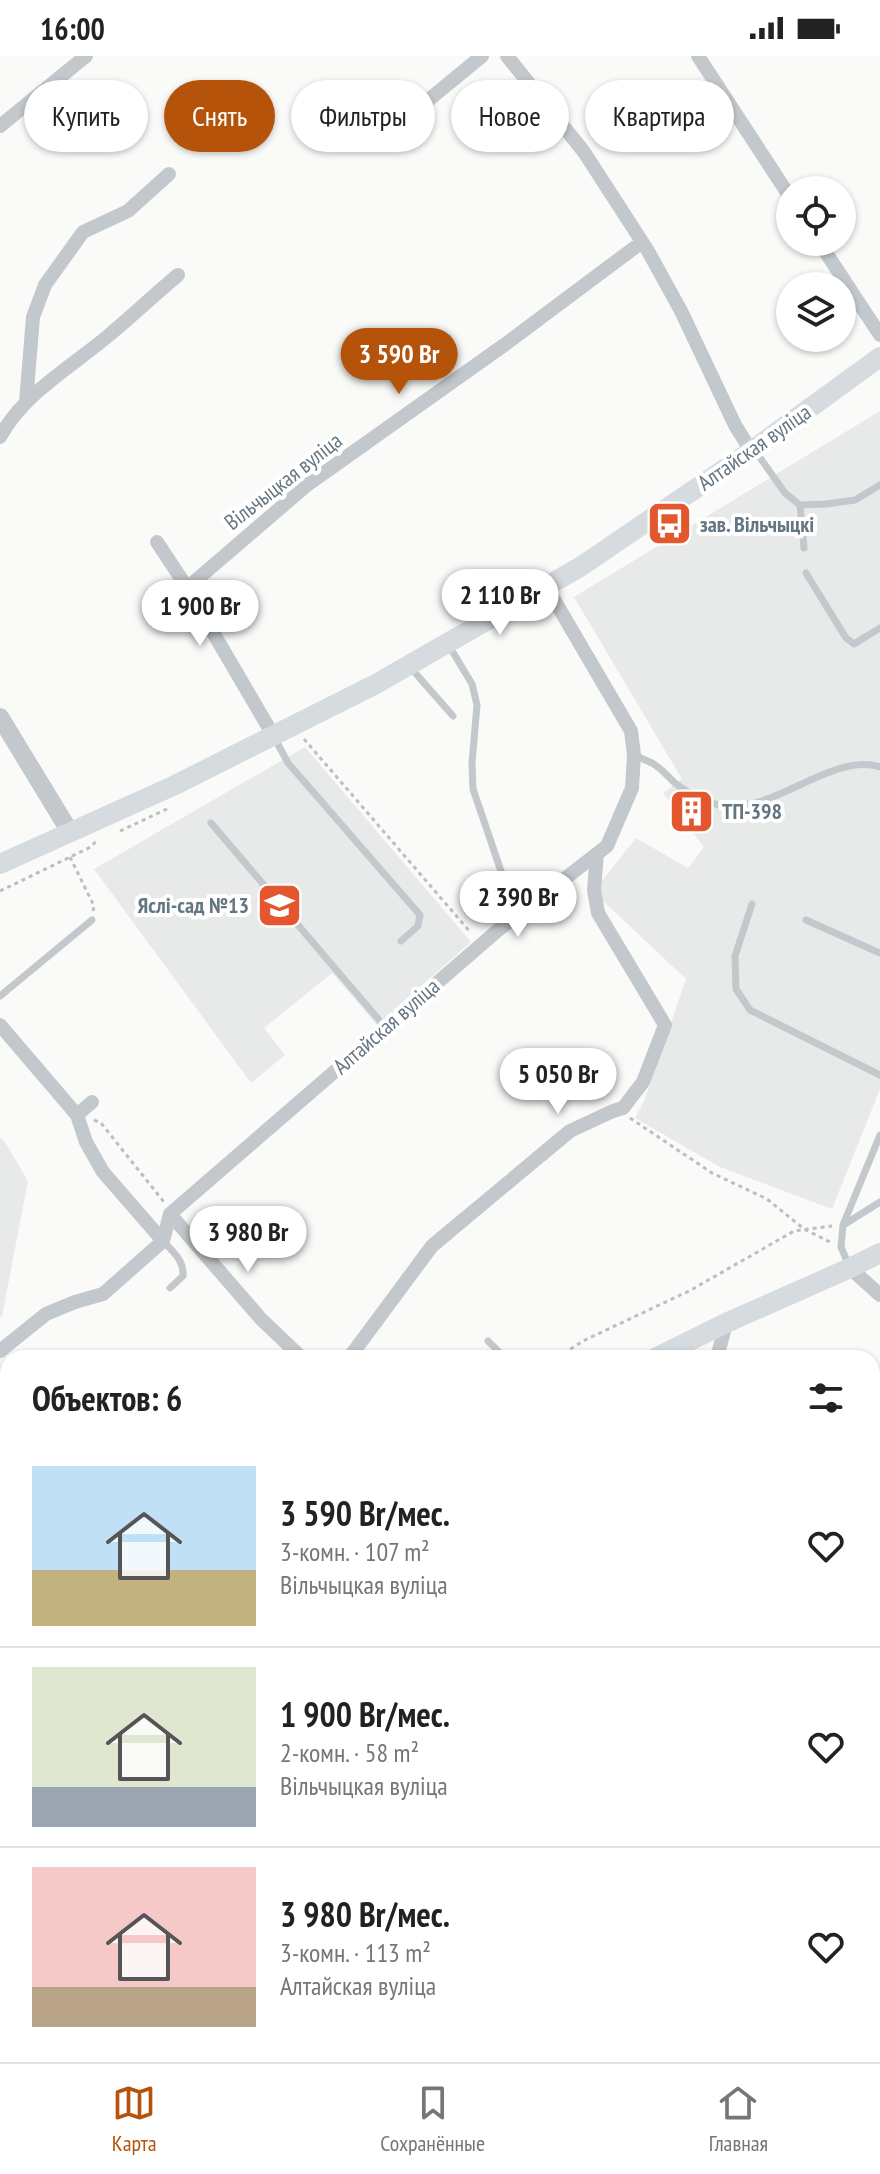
<!DOCTYPE html>
<html lang="ru">
<meta charset="utf-8">
<style>
:root{--surface:#fff;--page:#f2f2f2;--text:#222;--muted:#767676;--line:#e0e0e0;--accent:#b45309}
body{margin:0;font-family:"PT Sans Narrow",sans-serif;background:var(--page);color:var(--text);height:100vh;display:flex;flex-direction:column;font-size:30px;white-space:nowrap}
*{box-sizing:border-box;margin:0}
p{font-size:26px;color:var(--muted)}
.icon{flex:none;width:44px;height:44px;fill:none;stroke:currentColor;stroke-width:2;stroke-linecap:round;stroke-linejoin:round}
.map{position:relative;flex:1;overflow:hidden}
.drawer{position:absolute;left:0px;top:1294px;width:880px;height:712px;display:flex;flex-direction:column;background:var(--surface);border-radius:24px 24px 0 0;box-shadow:0 2px 6px #0004}
.drawer>*{flex:none}
.guide{position:absolute;left:24px;top:24px;width:832px;height:72px;display:flex;gap:16px}
.controls{position:absolute;left:776px;top:120px;display:grid;gap:16px}
.controls a{display:grid;place-items:center;width:80px;height:80px;border-radius:50%;background:var(--surface);box-shadow:0 2px 6px #0004;font-size:40px}
.price{position:absolute;translate:-50% -68px;padding:0 18px;border-radius:28px;background:#fff;color:#222;font-size:26px;line-height:52px;filter:drop-shadow(0 2px 4px #0008)}
.price::after{content:'';position:absolute;left:50%;top:48px;width:24px;height:18px;margin-left:-12px;background:inherit;clip-path:polygon(0 0,100% 0,50% 100%)}
.price.selected{background:var(--accent);color:#fff}
ul{padding:0;list-style:none}
li{display:flex;align-items:center;gap:24px;height:200px;padding:0 32px}
li+li{border-top:2px solid var(--line)}
li span{display:grid;place-items:center;flex:none;width:224px;height:160px;border-radius:0px;color:#555}
li>.icon{margin-inline-start:auto}
span .icon{width:96px;height:96px;fill:#fffc;stroke-width:1}
li b{font-size:34px}
h2{display:flex;justify-content:space-between;align-items:center;height:96px;padding:0 32px;font-size:34px}
.tag{padding:0 28px;border-radius:36px;background:var(--surface);box-shadow:0 2px 6px #0004;font-size:28px;line-height:72px}
.tag.selected{background:var(--accent);color:#fff}
.status{display:flex;justify-content:space-between;align-items:center;height:56px;padding:0 40px;background:var(--surface);direction:ltr}
.status svg{height:22px;fill:currentColor}
.tabs{display:flex;justify-content:space-around;align-items:center;height:112px;border-top:2px solid var(--line);background:var(--surface);font-size:22px;color:var(--muted)}
.tabs a{display:grid;justify-items:center;gap:4px}
.tabs .selected{color:var(--accent)}
.map>svg:first-child{display:block}
.built{fill:#e8e9e9}
.lines{fill:none;stroke-linecap:round;stroke-linejoin:round}
.path{stroke:#bbbfc2;stroke-width:3;stroke-dasharray:4 4;stroke-linecap:butt}
.service{stroke:#c3c8cc;stroke-width:7}
.minor{stroke:#c3c8cc;stroke-width:14}
.tertiary{stroke:#c3c8cc;stroke-width:18}
.secondary{stroke:#d6dbdf;stroke-width:20}
.labels{text-anchor:middle;stroke-width:8;stroke-linejoin:round;paint-order:stroke}
.street-label{font-size:22px;fill:#657683;stroke:#fff}
.poi-label{font-size:22px;font-weight:bold;fill:#657683;stroke:#fff;text-anchor:start}
</style>
<div class="status"><b>16:00</b><svg viewBox="0 0 49 12"><path d="M0 12V9h3v3zM5 12V6h3v6zM10 12V3h3v9zM15 12V0h3v12zM26 1h20v11H26zM47 4h2v5h-2z"/></svg></div>
<div class="map">
<svg width="880" height="2006" viewBox="0 0 880 2006">
<rect width="100%" height="100%" fill="#fafaf8"/>
<!-- built -->
<path class="built" d="M880,355V1033L832,1153L720,1111L635,1062L645,1043L686,923L602,844L597,831L636,782L688,812L704,791L663,737L682,723L574,541Z
M305,691L471,886L377,969L332,917L264,972L285,999L251,1027L94,813Z
M0,1082L3,1083L28,1125L2,1260L0,1262Z
M0,1565L8,1568V1683L0,1677Z
M8,1952V1998H278V2006H0V1962Z"/>
<g class="lines">
<!-- path -->
<path class="path" d="M304,683L471,877
M120,775L167,753
M70,801L94,850L93,855
M0,835L91,791L98,783
M630,1062L712,1117L767,1143L804,1173L830,1186
M94,1064L101,1067L164,1146
M557,1302L583,1285L691,1234L794,1175L832,1170"/>
<!-- service -->
<path class="service" d="M756,396L785,437L800,449L826,448L855,444L880,429
M800,449L804,492
M806,517L846,582L854,588L880,572
M448,588L472,628L477,649L472,707L473,733L503,821L522,854
M410,611L453,660
M274,681L288,707L420,859L418,870L401,885
M634,699C640,702 646,704 652,707C661,712 667,720 675,727C687,737 710,749 726,750C777,755 833,696 880,711
M211,767L385,971
M752,848L735,900L736,933L750,954L880,1019
M806,864L880,897
M0,940L92,864
M845,1168L880,1146
M163,1185C173,1196 184,1204 183,1220L170,1232
M850,1212L841,1191L843,1169L880,1079
M488,1285L505,1302
M0,1598L3,1595H8
M0,1669L8,1675
M122,2006L128,1998
M214,2006L215,1998"/>
<!-- minor -->
<path class="minor" d="M507,0L584,96L648,195L681,255L735,369L751,395
M698,0L790,141
M404,64L482,0
M0,70L86,0
M819,186L880,279
M26,346L33,261L45,229L83,176L128,155L169,118
M0,381C23,338 71,311 108,280C132,260 154,239 178,219
M157,486L184,527L273,679
M187,532L307,429L507,287L642,186
M0,969L77,1059L86,1086L103,1116L163,1185
M77,1059L92,1046
M170,1158L261,1263L302,1302
M850,1212L880,1239
M0,1295L46,1258L75,1246L103,1238L163,1185L170,1158L497,875L607,790L632,732L634,699L631,675L546,530
M349,1302L432,1190L570,1075L613,1055L623,1052L643,1026L665,969L598,857L594,834L597,798
M717,1302L726,1267
M872,1460H880
M872,1476L880,1482
M872,1591H880
M872,1884H880
M307,1998V2006"/>
<!-- tertiary -->
<path class="tertiary" d="M0,661L70,776"/>
<!-- secondary -->
<path class="secondary" d="M0,808L173,730L376,628L580,511L751,395L880,301
M655,1302L726,1267L850,1212L880,1197
M0,1482L8,1483"/>
</g>
<!-- icons -->
<defs>
<symbol id="bus-square" viewBox="-11 -11 22 22"><rect x="-9" y="-9" width="18" height="18" rx="4" fill="#e4572e" stroke="#fff"/><path d="M-5-6H5V4H4V6H2V4H-2V6H-4V4H-5ZM-3.5-4V0h7V-4ZM-3.5 1.2v1.5H-2V1.2ZM2 1.2v1.5H3.5V1.2Z" fill="#fff"/></symbol>
<symbol id="building-square" viewBox="-11 -11 22 22"><rect x="-9" y="-9" width="18" height="18" rx="4" fill="#e4572e" stroke="#fff"/><path d="M-4-6H4V6H1V3H-1V6H-4ZM-2.5-4.3h1.7v1.8h-1.7ZM.8-4.3h1.7v1.8H.8ZM-2.5-1h1.7V.8h-1.7ZM.8-1h1.7V.8H.8Z" fill="#fff"/></symbol>
<symbol id="school-square" viewBox="-11 -11 22 22"><rect x="-9" y="-9" width="18" height="18" rx="4" fill="#e4572e" stroke="#fff"/><path d="M0-5L7-2L0 1L-7-2ZM-4 1L0 2.5L4 1V4Q0 6-4 4Z" fill="#fff"/></symbol>
</defs>
<g fill-rule="evenodd">
<use href="#bus-square" x="644" y="442" width="51" height="51"/>
<use href="#building-square" x="666" y="730" width="51" height="51"/>
<use href="#school-square" x="254" y="824" width="51" height="51"/>
</g>
<g class="labels">
<!-- street labels -->
<g class="street-label">
<text transform="translate(754 391) rotate(-35)" y="8">Алтайская вуліца</text>
<text transform="translate(283 425) rotate(-38)" y="8">Вільчыцкая вуліца</text>
<text transform="translate(386 970) rotate(-41)" y="8">Алтайская вуліца</text>
</g>
<!-- poi labels -->
<g class="poi-label">
<text x="700" y="476">зав. Вільчыцкі</text>
<text x="722" y="763">ТП-398</text>
<text x="249" y="857" text-anchor="end">Яслі-сад №13</text>
</g>
</g>
</svg>
<div class="controls">
<a><svg class="icon" aria-label="locate" viewBox="0 0 24 24"><circle cx="12" cy="12" r="6"/><path d="M12 2v4M12 18v4M2 12h4M18 12h4"/></svg></a>
<a><svg class="icon" aria-label="layers" viewBox="0 0 24 24"><path d="M12 4l9 5-9 5-9-5zM3 14l9 5 9-5"/></svg></a>
</div>
<b class="price selected" style="left:399px;top:340px">3 590 Br</b>
<b class="price" style="left:500px;top:581px">2 110 Br</b>
<b class="price" style="left:200px;top:592px">1 900 Br</b>
<b class="price" style="left:518px;top:883px">2 390 Br</b>
<b class="price" style="left:558px;top:1060px">5 050 Br</b>
<b class="price" style="left:248px;top:1218px">3 980 Br</b>
<div class="guide">
<a class="tag">Купить</a>
<a class="tag selected">Снять</a>
<a class="tag">Фильтры</a>
<a class="tag">Новое</a>
<a class="tag">Квартира</a>
</div>
<section class="drawer">
<h2>Объектов: 6<svg class="icon" aria-label="filters" viewBox="0 0 24 24"><path d="M4 7h16M4 17h16"/><circle cx="9" cy="7" r="2"/><circle cx="15" cy="17" r="2"/></svg></h2>
<ul>
<li><span style="background:linear-gradient(#bfe0f5 65%,#c2b280 0)"><svg class="icon" aria-label="home" viewBox="0 0 24 24"><path d="M3 11l9-7 9 7M6 9v11h12V9"/></svg></span><div><b>3 590 Br/мес.</b><p>3-комн. · 107 m²</p><p>Вільчыцкая вуліца</p></div><svg class="icon" aria-label="heart" viewBox="0 0 24 24"><path d="M12 20l-8-8c-3-5 5-10 8-4 3-6 11-1 8 4z"/></svg></li>
<li><span style="background:linear-gradient(#dfe7d0 75%,#9aa5b1 0)"><svg class="icon" aria-label="home" viewBox="0 0 24 24"><path d="M3 11l9-7 9 7M6 9v11h12V9"/></svg></span><div><b>1 900 Br/мес.</b><p>2-комн. · 58 m²</p><p>Вільчыцкая вуліца</p></div><svg class="icon" aria-label="heart" viewBox="0 0 24 24"><path d="M12 20l-8-8c-3-5 5-10 8-4 3-6 11-1 8 4z"/></svg></li>
<li><span style="background:linear-gradient(#f6c9c9 75%,#b9a48a 0)"><svg class="icon" aria-label="home" viewBox="0 0 24 24"><path d="M3 11l9-7 9 7M6 9v11h12V9"/></svg></span><div><b>3 980 Br/мес.</b><p>3-комн. · 113 m²</p><p>Алтайская вуліца</p></div><svg class="icon" aria-label="heart" viewBox="0 0 24 24"><path d="M12 20l-8-8c-3-5 5-10 8-4 3-6 11-1 8 4z"/></svg></li>
</ul>
</section>
</div>
<nav class="tabs">
<a class="selected"><svg class="icon" aria-label="map" viewBox="0 0 24 24"><path d="M3 6l6-2 6 2 6-2v14l-6 2-6-2-6 2zM9 4v14M15 6v14"/></svg>Карта</a>
<a><svg class="icon" aria-label="saved" viewBox="0 0 24 24"><path d="M7 4h10v16l-5-4-5 4z"/></svg>Сохранённые</a>
<a><svg class="icon" aria-label="home" viewBox="0 0 24 24"><path d="M3 11l9-7 9 7M6 9v11h12V9"/></svg>Главная</a>
</nav>
